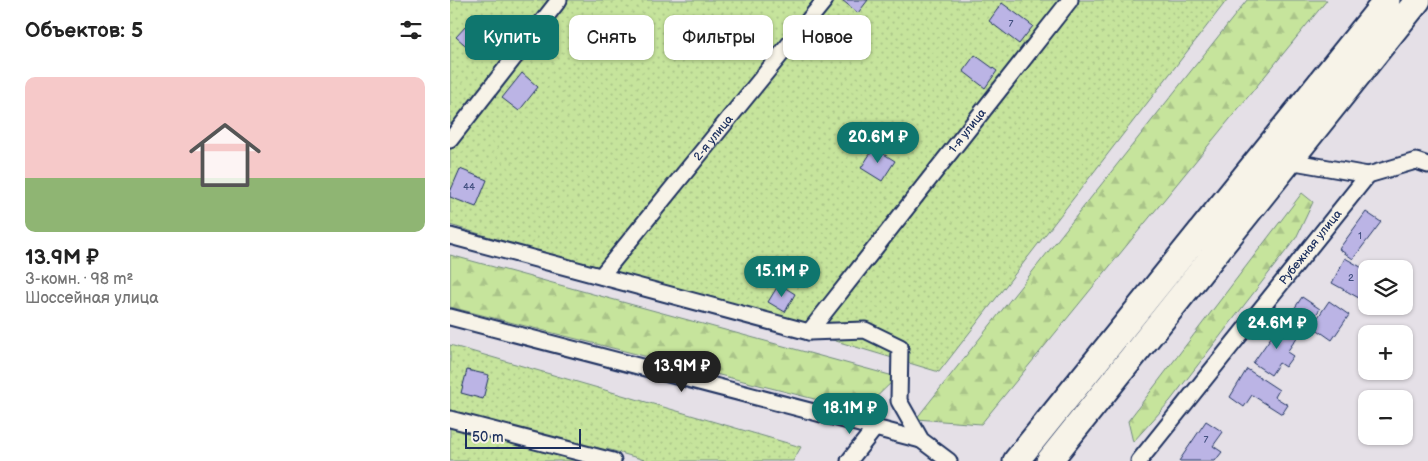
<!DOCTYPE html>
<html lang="ru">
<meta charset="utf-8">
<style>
:root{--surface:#fff;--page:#f6f6f6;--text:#222;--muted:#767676;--line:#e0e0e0;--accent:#0f766e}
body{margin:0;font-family:"Balsamiq Sans",sans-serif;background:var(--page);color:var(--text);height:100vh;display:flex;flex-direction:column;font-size:19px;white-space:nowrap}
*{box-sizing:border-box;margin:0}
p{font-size:16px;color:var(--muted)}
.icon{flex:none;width:28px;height:28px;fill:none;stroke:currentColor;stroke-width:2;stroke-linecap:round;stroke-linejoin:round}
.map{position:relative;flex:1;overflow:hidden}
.details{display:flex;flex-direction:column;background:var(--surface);width:450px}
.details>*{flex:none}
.guide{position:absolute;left:15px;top:15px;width:475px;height:45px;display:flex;gap:10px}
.tools{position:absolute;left:908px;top:260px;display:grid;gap:10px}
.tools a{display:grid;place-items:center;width:55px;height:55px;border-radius:10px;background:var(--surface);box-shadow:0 1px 4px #0004;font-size:25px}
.scale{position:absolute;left:15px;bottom:12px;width:116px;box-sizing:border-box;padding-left:5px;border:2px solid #1b2f5e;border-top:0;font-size:14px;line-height:18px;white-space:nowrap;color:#1b2f5e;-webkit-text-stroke:4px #f7f3e8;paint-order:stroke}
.price{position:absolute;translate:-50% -42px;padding:0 11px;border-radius:18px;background:var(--accent);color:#fff;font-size:16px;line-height:32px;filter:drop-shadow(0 1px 2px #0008)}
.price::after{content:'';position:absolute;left:50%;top:30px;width:15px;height:11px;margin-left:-8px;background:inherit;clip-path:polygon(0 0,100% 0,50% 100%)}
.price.on{background:#222;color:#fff}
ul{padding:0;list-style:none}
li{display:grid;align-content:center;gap:10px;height:265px;padding:0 25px}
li+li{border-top:1px solid var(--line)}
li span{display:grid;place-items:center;height:155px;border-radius:10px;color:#555}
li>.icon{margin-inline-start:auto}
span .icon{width:90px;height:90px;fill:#fffc;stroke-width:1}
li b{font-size:21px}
h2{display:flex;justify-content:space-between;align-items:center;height:60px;padding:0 25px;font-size:21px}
.pill{padding:0 18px;border-radius:10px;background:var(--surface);box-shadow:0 1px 4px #0004;font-size:18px;line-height:45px}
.pill.on{background:var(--accent);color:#fff}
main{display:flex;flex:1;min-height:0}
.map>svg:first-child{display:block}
.forest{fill:url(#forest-firs);stroke:#708a7d}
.garden{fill:url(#garden-dots);stroke:#708a7d}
.building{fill:#bbb4e5;stroke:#1b2f5e}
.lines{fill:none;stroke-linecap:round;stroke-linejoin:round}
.minor-casing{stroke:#1b2f5e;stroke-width:19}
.trunk-casing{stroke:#1b2f5e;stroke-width:29}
.minor{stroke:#f7f3e8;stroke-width:15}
.trunk{stroke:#f7f3e8;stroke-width:25}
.labels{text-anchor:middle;stroke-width:4.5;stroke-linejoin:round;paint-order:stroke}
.number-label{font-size:10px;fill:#435080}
.street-label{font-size:12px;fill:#1b2f5e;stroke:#f7f3e8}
</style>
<main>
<section class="details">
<h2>Объектов: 5<svg class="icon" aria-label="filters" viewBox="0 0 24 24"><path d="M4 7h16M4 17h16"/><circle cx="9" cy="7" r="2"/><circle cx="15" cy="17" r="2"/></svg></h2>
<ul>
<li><span style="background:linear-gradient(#f6c9c9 65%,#8fb573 0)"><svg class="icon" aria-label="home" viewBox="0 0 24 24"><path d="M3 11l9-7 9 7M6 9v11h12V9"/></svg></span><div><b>13.9M ₽</b><p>3-комн. · 98 m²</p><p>Шоссейная улица</p></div></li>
</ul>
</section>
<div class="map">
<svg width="978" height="461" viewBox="0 0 978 461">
<defs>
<pattern id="forest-firs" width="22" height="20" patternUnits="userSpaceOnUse" patternTransform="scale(1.25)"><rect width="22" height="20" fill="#c6e49c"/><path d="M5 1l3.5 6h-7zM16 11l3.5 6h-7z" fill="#aac489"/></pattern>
<pattern id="garden-dots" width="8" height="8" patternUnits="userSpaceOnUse" patternTransform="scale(1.25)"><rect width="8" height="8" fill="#c6e49c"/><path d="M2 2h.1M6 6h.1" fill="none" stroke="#aac489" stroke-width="1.8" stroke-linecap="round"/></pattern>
</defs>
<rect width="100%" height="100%" fill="#e5e0e7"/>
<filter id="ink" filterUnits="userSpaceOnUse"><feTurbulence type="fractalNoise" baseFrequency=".02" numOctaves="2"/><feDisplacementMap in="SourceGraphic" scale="10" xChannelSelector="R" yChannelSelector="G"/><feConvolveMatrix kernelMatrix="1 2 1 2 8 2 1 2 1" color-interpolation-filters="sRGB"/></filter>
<g filter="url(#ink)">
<!-- forest -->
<path class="forest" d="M797,0H877L531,424L466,419Z
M852,193L863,202L846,238L720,401L683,442L678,421Z
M0,255L447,377L412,411L0,307Z"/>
<!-- garden -->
<path class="garden" d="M0,0H777L489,372L0,225Z
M0,345L351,447L343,461H198L157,449L154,461H0Z"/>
<!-- building -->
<path class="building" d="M392,0H418L408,13Z
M552,3L583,26L569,44L539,21Z
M26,15L48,36L29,57L6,37Z
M525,55L547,71L535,88L513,71Z
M72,73L88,87L69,111L52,98Z
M424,148L445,161L432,181L411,168Z
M10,169L37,180L26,207L0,197V192Z
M916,212L931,222L903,259L889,249Z
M895,258L916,270V302L882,283Z
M329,284L345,294L335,312L318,302Z
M852,297L870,309L853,333L836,321Z
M879,301L899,315L882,340L862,326Z
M831,323L848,336L837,352L843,356L835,367L829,363L821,375L803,363Z
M797,369L829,390L825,397L838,405L832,414L802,395L794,407L780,397Z
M17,370L39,375L33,399L11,393Z
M756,421L773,432L763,446L772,452L765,461H729Z"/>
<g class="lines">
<defs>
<g id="minor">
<path d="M0,140L109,0"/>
<path d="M839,161L918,175L966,161L978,165"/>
<path d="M0,236L359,332L415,330L450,347L449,401L471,440L499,461"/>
<path id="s1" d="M151,276L375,0"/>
<path d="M0,317L471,440"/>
<path id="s2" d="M359,332L620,0"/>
<path d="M0,419L163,461"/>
<path d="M399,461L425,428"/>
<path id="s3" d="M689,461L918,175"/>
</g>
<path id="trunk" d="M566,461L937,0
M599,461L968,0"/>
</defs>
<!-- minor casing -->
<use href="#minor" class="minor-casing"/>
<!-- trunk casing -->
<use href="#trunk" class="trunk-casing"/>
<!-- minor -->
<use href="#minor" class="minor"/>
<!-- trunk -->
<use href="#trunk" class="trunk"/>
</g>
</g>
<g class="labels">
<!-- number labels -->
<g class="number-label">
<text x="561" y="27">7</text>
<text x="19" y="190">44</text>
<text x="910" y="239">1</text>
<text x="901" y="281">2</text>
<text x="756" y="443">7</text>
</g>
<!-- street labels -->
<g class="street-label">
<text dy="4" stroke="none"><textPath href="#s2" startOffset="256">1-я улица</textPath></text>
<text dy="4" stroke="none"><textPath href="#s1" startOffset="178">2-я улица</textPath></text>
<text dy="4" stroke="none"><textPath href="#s3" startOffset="274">Рубежная улица</textPath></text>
</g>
</g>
</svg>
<div class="tools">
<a><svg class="icon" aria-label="layers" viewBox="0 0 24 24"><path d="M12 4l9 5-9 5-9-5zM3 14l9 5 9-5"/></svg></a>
<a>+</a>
<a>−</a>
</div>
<div class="scale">50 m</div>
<b class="price" style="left:428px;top:164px">20.6M ₽</b>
<b class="price" style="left:332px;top:298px">15.1M ₽</b>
<b class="price" style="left:827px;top:350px">24.6M ₽</b>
<b class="price on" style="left:232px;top:393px">13.9M ₽</b>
<b class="price" style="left:400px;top:435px">18.1M ₽</b>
<div class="guide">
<a class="pill on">Купить</a>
<a class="pill">Снять</a>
<a class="pill">Фильтры</a>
<a class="pill">Новое</a>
</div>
</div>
</main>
